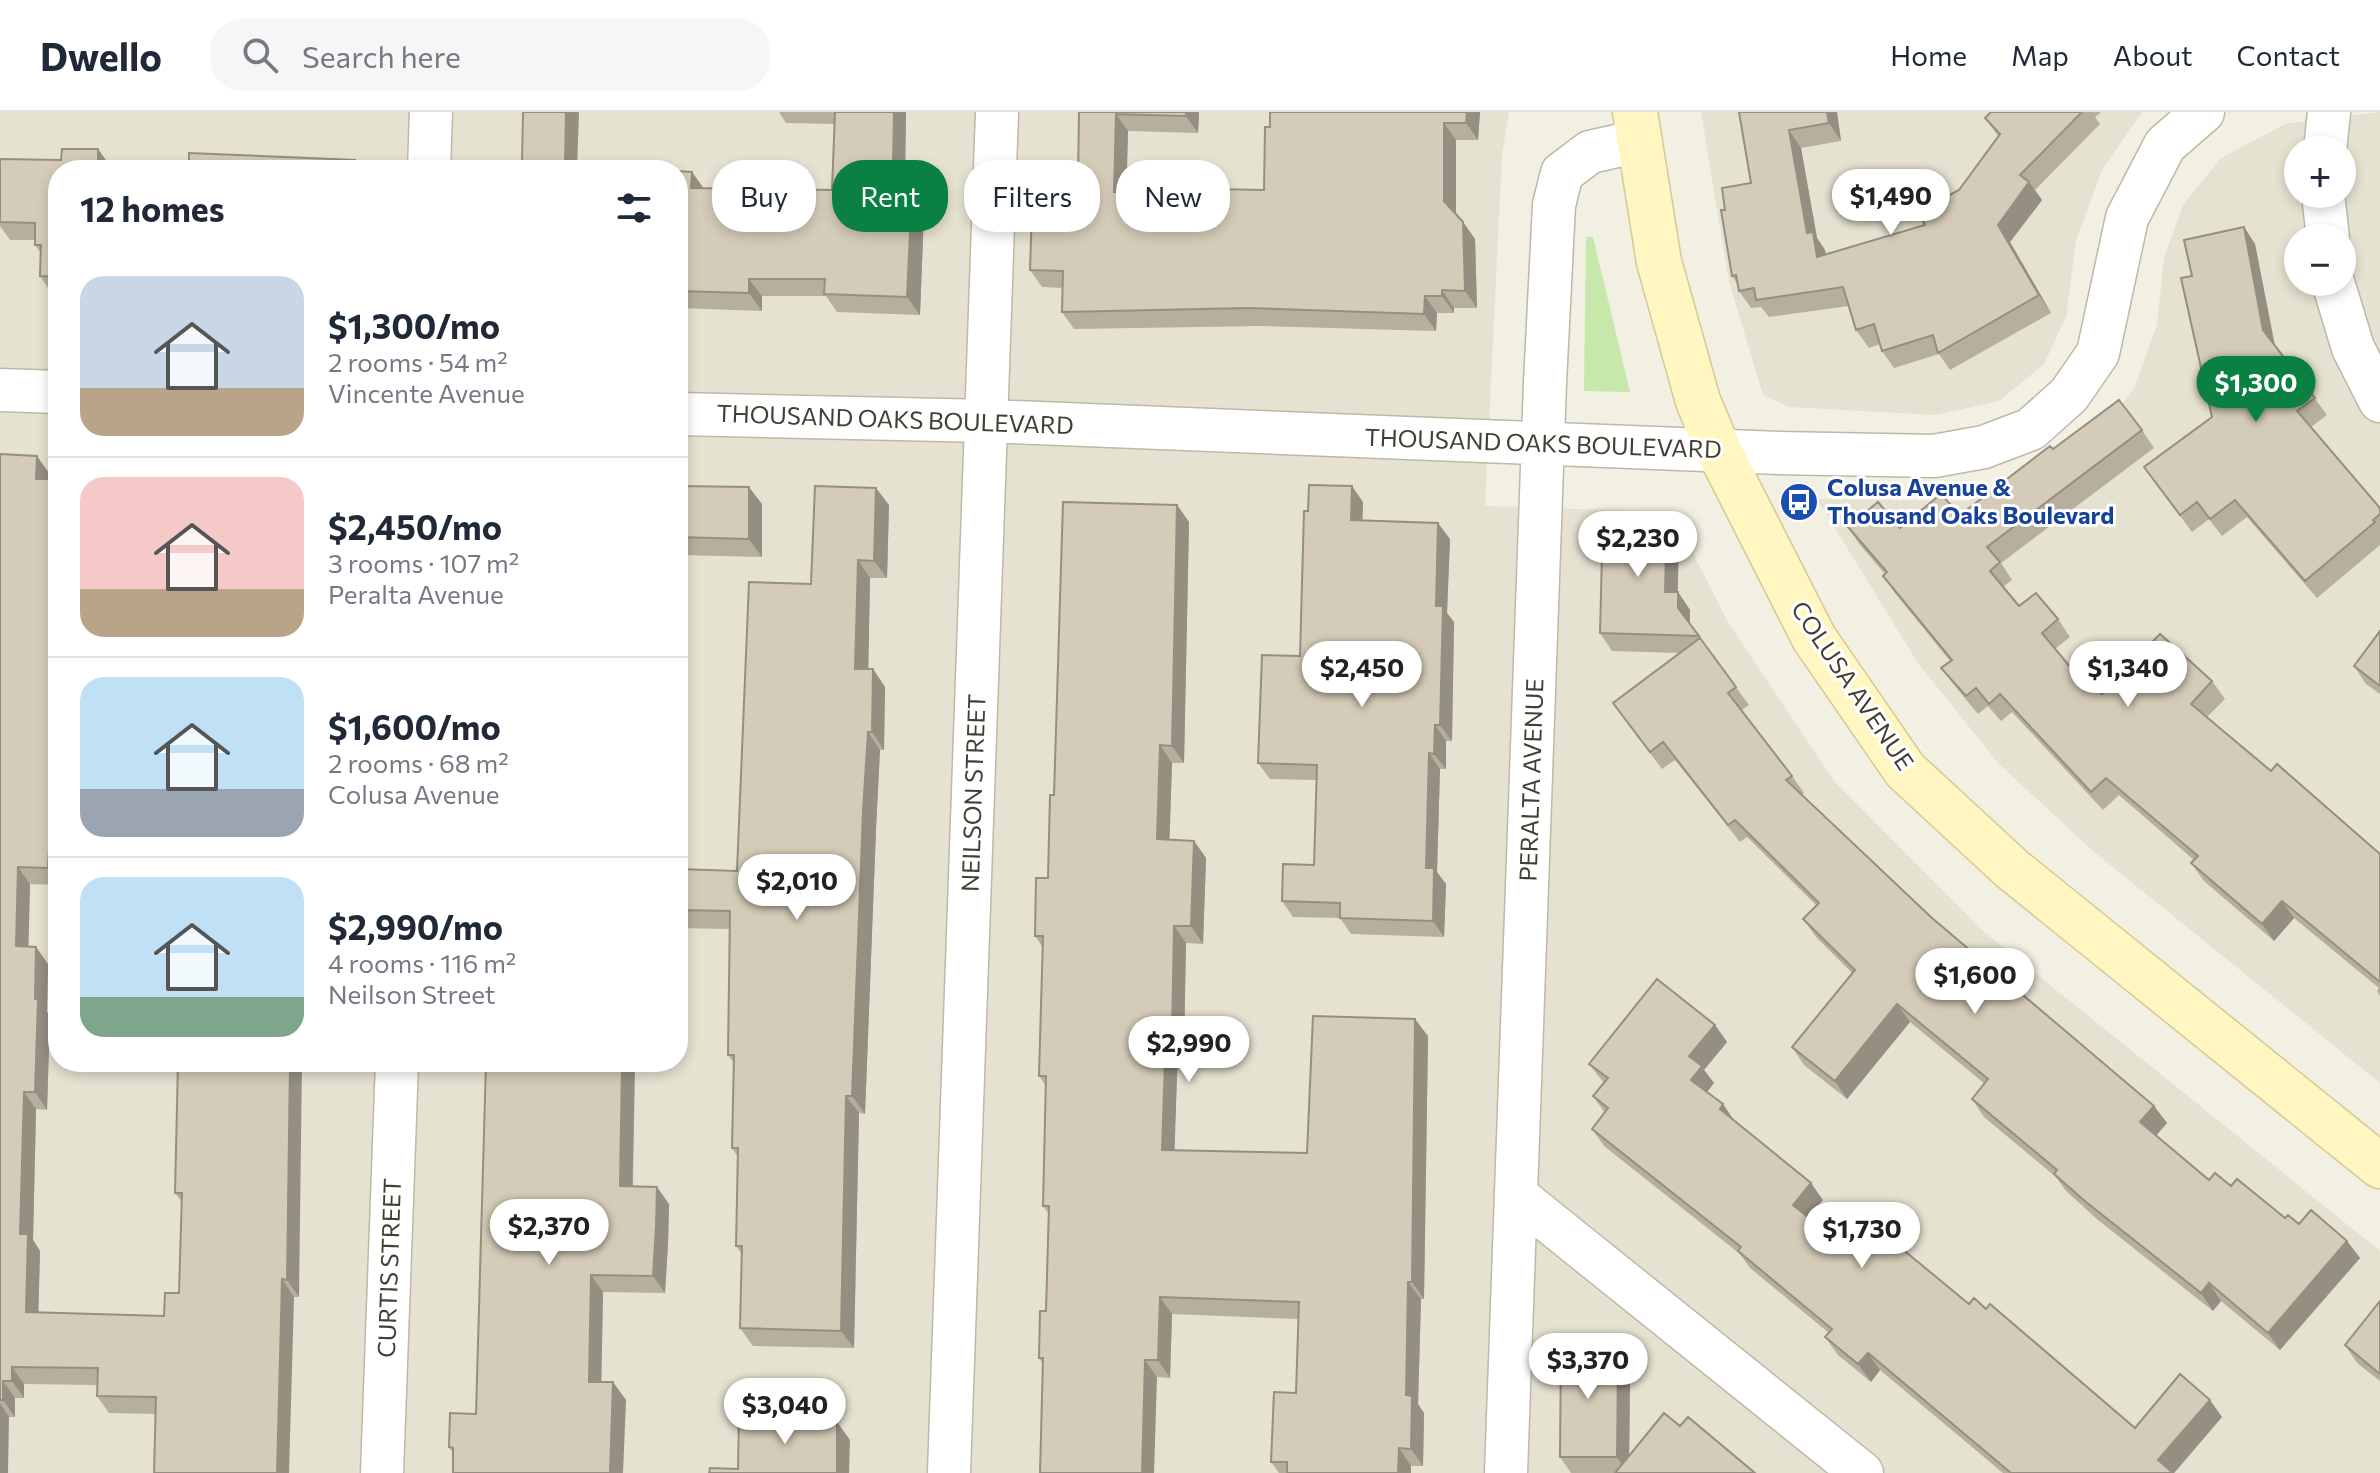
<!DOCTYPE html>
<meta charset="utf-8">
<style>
:root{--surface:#fff;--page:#f6f6f7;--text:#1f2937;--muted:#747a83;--line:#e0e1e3;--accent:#0b8043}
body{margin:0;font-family:Commissioner,sans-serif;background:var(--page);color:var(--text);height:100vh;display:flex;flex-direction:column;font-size:30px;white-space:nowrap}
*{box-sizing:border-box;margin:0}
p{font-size:26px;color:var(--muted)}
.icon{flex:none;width:44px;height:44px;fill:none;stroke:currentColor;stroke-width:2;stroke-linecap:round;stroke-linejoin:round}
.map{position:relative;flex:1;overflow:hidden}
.sheet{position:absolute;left:48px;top:48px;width:640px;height:912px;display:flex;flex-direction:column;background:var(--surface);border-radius:32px;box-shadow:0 4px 12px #0003}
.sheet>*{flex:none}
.banner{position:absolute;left:712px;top:48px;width:760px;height:72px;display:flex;gap:16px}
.controls{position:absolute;left:2284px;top:24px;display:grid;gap:16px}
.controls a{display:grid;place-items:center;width:72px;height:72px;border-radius:50%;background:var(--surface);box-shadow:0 4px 12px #0003;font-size:40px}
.price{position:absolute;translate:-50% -68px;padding:0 18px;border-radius:28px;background:#fff;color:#222;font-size:26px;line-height:52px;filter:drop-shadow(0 2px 4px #0008)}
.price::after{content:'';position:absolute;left:50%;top:48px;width:24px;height:18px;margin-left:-12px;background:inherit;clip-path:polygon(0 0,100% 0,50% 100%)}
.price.active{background:var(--accent);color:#fff}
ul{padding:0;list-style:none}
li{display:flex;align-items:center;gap:24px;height:200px;padding:0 32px}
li+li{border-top:2px solid var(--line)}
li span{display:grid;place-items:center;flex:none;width:224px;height:160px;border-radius:24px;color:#555}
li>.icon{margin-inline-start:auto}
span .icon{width:96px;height:96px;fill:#fffc;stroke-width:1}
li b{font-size:34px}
h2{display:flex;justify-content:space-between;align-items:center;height:96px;padding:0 32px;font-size:34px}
.chip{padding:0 28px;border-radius:32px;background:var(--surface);box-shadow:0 4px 12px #0003;font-size:28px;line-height:72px}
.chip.active{background:var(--accent);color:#fff}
header{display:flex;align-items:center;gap:48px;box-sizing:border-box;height:112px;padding:0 40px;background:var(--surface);border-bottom:2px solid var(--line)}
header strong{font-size:38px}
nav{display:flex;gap:44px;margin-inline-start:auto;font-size:28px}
.search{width:560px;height:72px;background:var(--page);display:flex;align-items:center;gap:20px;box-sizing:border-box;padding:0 28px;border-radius:32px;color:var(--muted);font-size:30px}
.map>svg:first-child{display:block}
.residential{fill:#e6e2d1;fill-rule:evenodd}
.green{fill:#c6e8aa}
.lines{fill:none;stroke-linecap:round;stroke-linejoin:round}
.street-casing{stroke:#beb8a6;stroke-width:45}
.secondary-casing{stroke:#d4c991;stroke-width:47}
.street{stroke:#fff;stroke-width:42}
.secondary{stroke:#fff6c1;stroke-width:44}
.wall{fill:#b6af9e}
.shaded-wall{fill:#948f81}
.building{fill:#d4ccb8;stroke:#948f81;stroke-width:2}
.labels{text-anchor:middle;stroke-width:6;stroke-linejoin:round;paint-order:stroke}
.street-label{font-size:24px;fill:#443f33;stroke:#fff}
.transit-label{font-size:24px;font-weight:bold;fill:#164399;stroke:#fff;text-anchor:start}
</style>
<header>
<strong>Dwello</strong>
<div class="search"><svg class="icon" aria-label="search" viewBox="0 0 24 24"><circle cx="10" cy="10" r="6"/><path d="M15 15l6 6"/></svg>Search here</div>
<nav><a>Home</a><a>Map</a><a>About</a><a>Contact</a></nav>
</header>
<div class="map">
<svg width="2380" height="1361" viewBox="0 0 2380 1361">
<rect width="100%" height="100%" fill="#f2efe3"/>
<!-- residential -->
<path class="residential" d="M0,0H1509L1502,43L1485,394L1672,400L1728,510L1834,669L1983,819L2380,1139V1361H0ZM58,58H678V950H58Z
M1701,0H2142L2102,58L2076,129L2066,205L2044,252L1999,289L1935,303L1789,295L1763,283L1729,169Z
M2380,0V971L2093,739L1999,652L1918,551L1817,387L1967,389L2044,362L2096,324L2134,277L2157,213L2164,146L2183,93L2221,46L2285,12ZM2298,38H2342V82H2298ZM2298,126H2342V170H2298Z"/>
<!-- green -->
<path class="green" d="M1586,125H1593L1630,280L1584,279Z"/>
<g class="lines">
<defs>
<path id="street" d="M2325,38L2329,0
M429,58L431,0
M2323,82L2328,126
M2333,170L2353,236L2380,289
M0,278L58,280
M678,302L988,309L1779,341L1934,344L1984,335L2031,317L2069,283L2098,241L2127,106L2165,33L2203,0
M1517,1084L1862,1361
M382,1361L397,950
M949,1361L997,0
M1506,1361L1545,271L1554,93L1562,61L1590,40L1639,29"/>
<path id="secondary" d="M1635,0L1659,150L1698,289L1719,339L1814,526L1905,658L2012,757L2380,1054"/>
</defs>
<!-- street casing -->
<use href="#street" class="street-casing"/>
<!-- secondary casing -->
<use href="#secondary" class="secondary-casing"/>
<!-- street -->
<use href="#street" class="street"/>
<!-- secondary -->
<use href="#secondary" class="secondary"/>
</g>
<!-- wall -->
<path class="wall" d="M779,0H906L905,57L925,75L920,203L837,200L826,184H762V199L678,196V59L692,60L704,77L832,78L835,12L786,11Z
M1079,0H1199L1198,21L1128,19L1126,80L1214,83L1264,78L1265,15L1480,0L1478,28H1456V102L1463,110L1475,127L1477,196H1454V201H1437L1436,219L1261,214L1074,217L1062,200L1063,176L1042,175L1030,158L1078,67Z
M1739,0H1837L1841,29L1801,36L1817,126L1825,138L1826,142L1925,113L1959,78L1998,24L1985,6L1991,0H2101L2095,5L2100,12L2035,78L2042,88L2010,130L2051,201L1950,258L1939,242L1894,256L1882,239L1880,232L1869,236L1856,218L1849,194L1769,205L1761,195L1751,196L1739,179L1738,173L1732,164L1725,98L1751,71Z
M0,47L110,55L362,58H58V182H52L40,164V140L35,133V128H10L0,114Z
M2244,115L2255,132L2275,233L2327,303L2311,315L2380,396V433L2317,486L2247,405L2222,424L2209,407L2192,420L2144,355L2212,305L2192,164Z
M2142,318L2154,336L2001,451L2012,468L2003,475L2019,494L2058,507L2070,525L2055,537L2071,556L2102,582L2212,569L2225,587L2207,605L2271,659L2380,742V884L2377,879L2379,876L2294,806L2274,829L2204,769L2191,751L2194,748L2119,683L2103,698L2012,600L2001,609L1988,594L1978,602L1954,573L1941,556L1950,549L1895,481L1883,464L1885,462L1860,433L1848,415L1900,416L1960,403L2053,337Z
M0,342L49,361V367H58V773L30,772L28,835H36L48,852L47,900L50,904L47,998L36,997L33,1128L40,1139L38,1200L164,1204L179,1181L182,1090L175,1081L178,950L299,1185H294L155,1302L109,1301L97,1284V1273L24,1272V1286H15V1305H9L0,1361Z
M678,374L762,392V445L678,443Z
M1363,390L1362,409L1450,427L1447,501L1454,510L1452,629H1446V657H1440L1437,760L1446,772L1444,825L1351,822L1340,806L1293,805L1282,789L1314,753L1316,668L1270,667L1258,651L1300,544L1308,399Z
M889,393L887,466H870L868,557H873L885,575L884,638H880L876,717L865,1002L859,1001L854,1236L753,1234L740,1216L742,1142L736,1134L738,1045L732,1036L734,951L728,943L730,817L678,816V757L737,759L811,472Z
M1177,393L1189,410L1184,651H1172L1169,728L1194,729L1206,746L1203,832L1186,831L1184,936H1178L1174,1038L1307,1041L1428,924L1424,1187H1421L1418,1292L1424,1301L1423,1354H1411V1361H1279L1271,1350L1296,1281L1298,1207L1172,1202L1170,1266L1157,1265L1043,1252L1039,1246L1046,1199L1049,1102L1043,1094L1046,974L1039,964L1043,836L1035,824L1048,766L1054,683Z
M1679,422L1678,480L1690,498V513L1749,593L1742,598L1792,664L1804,681L1802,683L1932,806L2154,994L2167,1011L2156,1024L2209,1068L2231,1074L2285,1106L2347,1129L2360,1146L2280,1238L2221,1189L2213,1199L2098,1108L2066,1079L2056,1065L1984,1005L1972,987L1985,972L1910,910L1847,987L1804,953L1792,935L1852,861L1816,825L1803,807L1817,794L1747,725L1740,730L1675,648L1662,657L1613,591L1680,541L1612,539L1600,521Z
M2380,519V582L2366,572L2354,554Z
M1715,913L1727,930L1704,958L1714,971L1707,980L1723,992L1735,1010L1823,1088L1809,1106L1851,1140L1969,1192L2135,1316L2222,1305L2174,1361H2003L1880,1258L1871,1270L1838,1243L1825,1225L1829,1221L1750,1156L1740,1142L1604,1034L1592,1017L1605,1001L1593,984L1604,971L1589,952Z
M486,950H635L633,1074L669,1092L668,1132L665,1181L603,1180L601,1270L626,1288L453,1341L449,1335L476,1302Z
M2380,1189V1269L2357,1251L2345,1233Z
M1621,1248V1258L1630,1271L1629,1343L1680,1314L1755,1361H1571L1560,1345Z"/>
<!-- shaded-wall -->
<path class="shaded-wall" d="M566,0H579L577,58L565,54Z
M894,0H906L905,74L893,56Z
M1186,0H1199L1198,21L1186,4Z
M1467,0H1480L1478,28L1466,11Z
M1827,0H1837L1841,29L1829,11Z
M1116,2L1128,19L1126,97L1114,80Z
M1444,11L1456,28V107L1444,89Z
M1789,18L1801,36L1817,126L1825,138L1829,163L1817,145L1807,121Z
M98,37L111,55H98Z
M355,48L362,58H354Z
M913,57L925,75L920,203L907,185Z
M692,60L704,77L691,76Z
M2029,70L2042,88L2010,130L2051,201L2039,183L1998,113Z
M1463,110L1475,127L1477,196L1465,179Z
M2244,115L2255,132L2275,235L2263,218Z
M749,167L762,184V199L749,181Z
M1442,178L1454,196V201L1442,184Z
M1425,184L1437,201L1436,219L1424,202Z
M37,344L49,361L48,384L36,367Z
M1352,374L1363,390L1362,424L1351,408Z
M749,375L762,392V445L749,427Z
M876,376L889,393L887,466L874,449Z
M1177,393L1189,410L1184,651L1172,634Z
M1667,404L1679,422L1677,498L1665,480Z
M1438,411L1450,427L1447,501L1454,510L1452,629L1440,613L1436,494Z
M858,448L870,466L868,574L855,557Z
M1678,480L1690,498V514L1678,496Z
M873,557L885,575L884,638L872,620Z
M56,599L58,602V770L48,756Z
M1435,613L1446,629V657L1434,642Z
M868,620L880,638L876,717L865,1002L852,984L863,699Z
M1160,633L1172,651L1169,745L1157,727Z
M1429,641L1440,657L1437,760L1446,772L1444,825L1433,809L1426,756Z
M1194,729L1206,746L1203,832L1191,814Z
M18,755L30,772L28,851L16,834Z
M2282,789L2294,806L2274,829L2262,812Z
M1174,814L1186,831L1184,936L1172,919Z
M36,835L48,852L47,900L50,904L47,998L35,980V887Z
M1897,892L1910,910L1847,987L1835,969Z
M1415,907L1428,924L1424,1187L1412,1170Z
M1715,913L1727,930L1704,958L1714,971L1703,985L1691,968L1689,944Z
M1166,919L1178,936L1174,1055L1162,1038Z
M290,950H302L299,1185L287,1168Z
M622,950H635L632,1092L620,1074Z
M24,980L36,997L33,1128L40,1139L38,1217L26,1200L20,1122Z
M846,984L859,1001L854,1236L841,1219Z
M1723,992L1735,1010L1720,997Z
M2154,994L2167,1011L2152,1028L2140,1010Z
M1811,1071L1823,1088L1805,1110L1793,1093Z
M657,1075L669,1092L668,1132L665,1181L653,1164Z
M2347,1129L2360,1146L2280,1238L2268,1221Z
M591,1163L603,1180L601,1288L589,1270Z
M282,1167L294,1185L289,1361H277Z
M1408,1170L1421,1187L1418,1292L1424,1301L1423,1354L1411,1337L1406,1283Z
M2209,1171L2221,1189L2213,1199L2201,1181Z
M1160,1185L1172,1202L1170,1266L1158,1248Z
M1609,1230L1621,1248V1258L1630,1271L1629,1361H1628L1617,1345L1609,1253Z
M1868,1241L1880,1258L1871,1270L1858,1252Z
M1145,1248L1157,1265L1154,1361H1142Z
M12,1255L24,1272V1286L12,1269Z
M3,1269L15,1286V1305L3,1288Z
M613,1270L626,1288L623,1361H610Z
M2210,1288L2222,1305L2174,1361L2158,1348Z
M0,1291L9,1305L8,1361H0Z
M837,1310L850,1328L849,1361H837Z
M1399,1336L1411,1354V1361H1398Z"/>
<!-- building -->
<path class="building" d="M523,0H566L565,54L656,58H502V50H522Z
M835,0H894L893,56L913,57L907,185L824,182L825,167H749V181L678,179V59L692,60L691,76L832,78Z
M1079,0H1186V4L1116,2L1114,80L1214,83V77L1264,78L1265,15H1270V0H1467L1466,11H1444V89L1463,110L1465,179L1442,178V184H1425L1424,202L1249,196L1062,200L1063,159L1030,158L1033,66L1078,67Z
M1739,0H1827L1829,11L1789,18L1807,121L1813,120L1817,145L1925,113L1918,100L1959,78L2000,22L1985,6L1991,0H2082L2020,63L2029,70L1998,113L2039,183L1938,241L1933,223L1882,239L1874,212L1856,218L1843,175L1756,188L1754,176L1739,179L1736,163L1732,164L1721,98H1725L1722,76L1751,71Z
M62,37H98V55L189,56V41L355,48L354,58H58V165L40,164L41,133H35V111L0,110V47L61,48Z
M2244,115L2263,218L2315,286L2297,299L2380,396V402L2373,408L2375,410L2305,469L2235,388L2210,407L2197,390L2180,403L2144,355L2212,305L2181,166L2192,164L2184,128Z
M2119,288L2142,318L1987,435L2000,450L1990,459L2019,494L2036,481L2058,507L2042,521L2071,556L2074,553L2102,582L2160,522L2212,569L2191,592L2271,659L2277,652L2380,742V870L2282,789L2262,812L2191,751L2198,744L2106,666L2091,680L2000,582L1989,592L1976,576L1966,584L1941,556L1952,548L1883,464L1887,460L1848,415L1878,390L1900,416L1941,382L1960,403L2050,334L2053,337Z
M0,342L37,344L36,367H58V599H56L48,756L18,755L16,834L36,835L35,887H38L35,980H24L20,1122H28L26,1200L164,1204L165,1181H179L182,1081H175L178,950H290L287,1168L282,1167L277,1361H154L156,1285L97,1284L98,1256L12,1255V1269H3V1288H0Z
M1309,373L1352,374L1351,408L1438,411L1436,494H1443L1440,613H1435L1434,642L1429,641L1426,756H1434L1433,809L1340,806V791L1282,789L1283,752L1314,753L1317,653L1258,651L1262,543L1300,544L1304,399H1308Z
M678,374L749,375V427L678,425Z
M815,374L876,376L874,449L858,448L855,557H873L872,620H868L863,699L852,984H846L841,1219L740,1216L742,1134H736L738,1036H732L734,943H728L730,799L678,798V757L737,759L749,470L811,472Z
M1063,390L1177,393L1172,634L1160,633L1157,727L1194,729L1191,814H1174L1172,919H1166L1162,1038L1307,1041L1313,904L1415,907L1412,1170H1408L1406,1283L1412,1284L1411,1337L1399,1336L1398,1361H1287V1350H1271L1274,1280L1296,1281L1299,1190L1160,1185L1158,1248H1145L1142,1361H1040L1043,1246H1039L1040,1199H1046L1049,1094H1043L1046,964H1039L1043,824H1035L1036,766H1048L1050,683H1054Z
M1603,402L1667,404L1665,480H1678V496L1699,524L1600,521Z
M2380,519V574L2354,554Z
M1700,526L1736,575L1728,581L1792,664L1786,668L1932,806L2154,994L2140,1010L2209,1068L2215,1061L2231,1074L2237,1067L2285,1106L2288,1103L2299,1112L2311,1098L2347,1129L2268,1221L2209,1171L2201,1181L2086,1090L2054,1062L2057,1058L1972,987L1988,967L1897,892L1835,969L1792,935L1855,858L1803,807L1819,791L1735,708L1728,713L1663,630L1650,640L1613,591Z
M1657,867L1715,913L1689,944L1702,954L1691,968L1723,992L1720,997L1811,1071L1793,1093L1851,1140L1873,1113L1969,1192L1974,1186L1986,1197L1990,1192L2135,1316L2180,1262L2210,1288L2158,1348L2173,1361H2011L1868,1241L1858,1252L1825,1225L1832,1217L1738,1139L1741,1135L1592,1017L1608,996L1593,984L1608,966L1589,952Z
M486,950H622L620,1074L657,1075L656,1114L653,1164L591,1163L589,1270H613L610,1361H453V1336L449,1335L450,1301L476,1302Z
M2380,1189V1262L2345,1233Z
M1561,1229L1609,1230V1253H1618L1617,1345H1560Z
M1664,1301L1680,1314L1688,1305L1755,1361H1615Z
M739,1302L780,1303V1309L837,1310V1361H709L710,1356L738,1357Z"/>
<!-- icons -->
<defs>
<symbol id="bus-disc" viewBox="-11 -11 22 22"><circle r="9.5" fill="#1a4fb4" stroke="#fff"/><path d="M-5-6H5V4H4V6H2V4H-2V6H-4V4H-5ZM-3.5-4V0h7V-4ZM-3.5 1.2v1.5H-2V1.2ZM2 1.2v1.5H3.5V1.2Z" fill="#fff"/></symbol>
</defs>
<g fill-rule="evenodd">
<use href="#bus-disc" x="1777" y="368" width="44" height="44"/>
</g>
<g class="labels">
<!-- street labels -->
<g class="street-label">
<text transform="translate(895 308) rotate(2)" y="8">THOUSAND OAKS BOULEVARD</text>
<text transform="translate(1543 332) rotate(2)" y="8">THOUSAND OAKS BOULEVARD</text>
<text transform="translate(1852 574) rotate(56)" y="8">COLUSA AVENUE</text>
<text transform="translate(1532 668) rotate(-88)" y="8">PERALTA AVENUE</text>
<text transform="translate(974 681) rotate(-88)" y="8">NEILSON STREET</text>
<text transform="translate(390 1156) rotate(-88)" y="8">CURTIS STREET</text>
</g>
<!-- transit labels -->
<g class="transit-label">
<text x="1827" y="384">Colusa Avenue &amp;<tspan x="1827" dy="28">Thousand Oaks Boulevard</tspan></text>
</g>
</g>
</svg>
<div class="controls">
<a>+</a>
<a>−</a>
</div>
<b class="price" style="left:1891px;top:125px">$1,490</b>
<b class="price active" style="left:2256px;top:312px">$1,300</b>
<b class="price" style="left:1638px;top:467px">$2,230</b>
<b class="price" style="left:1362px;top:597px">$2,450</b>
<b class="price" style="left:2128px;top:597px">$1,340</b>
<b class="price" style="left:797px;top:810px">$2,010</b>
<b class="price" style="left:1975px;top:904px">$1,600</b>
<b class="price" style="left:1189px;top:972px">$2,990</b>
<b class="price" style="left:549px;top:1155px">$2,370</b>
<b class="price" style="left:1862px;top:1158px">$1,730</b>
<b class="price" style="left:1588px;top:1289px">$3,370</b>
<b class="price" style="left:785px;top:1334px">$3,040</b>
<div class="banner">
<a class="chip">Buy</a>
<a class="chip active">Rent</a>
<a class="chip">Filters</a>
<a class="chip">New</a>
</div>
<section class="sheet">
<h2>12 homes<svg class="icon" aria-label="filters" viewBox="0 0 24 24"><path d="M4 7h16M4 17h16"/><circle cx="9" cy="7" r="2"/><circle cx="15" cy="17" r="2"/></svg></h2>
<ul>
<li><span style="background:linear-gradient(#c9d6e8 70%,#b9a48a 0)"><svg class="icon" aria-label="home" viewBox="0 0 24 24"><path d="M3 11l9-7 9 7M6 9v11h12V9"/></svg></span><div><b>$1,300/mo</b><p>2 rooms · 54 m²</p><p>Vincente Avenue</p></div></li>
<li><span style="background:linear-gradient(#f6c9c9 70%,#b9a48a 0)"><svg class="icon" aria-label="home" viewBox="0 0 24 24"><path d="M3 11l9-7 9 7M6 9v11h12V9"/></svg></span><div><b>$2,450/mo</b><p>3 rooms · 107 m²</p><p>Peralta Avenue</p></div></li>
<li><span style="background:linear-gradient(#bfe0f5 70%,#9aa5b1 0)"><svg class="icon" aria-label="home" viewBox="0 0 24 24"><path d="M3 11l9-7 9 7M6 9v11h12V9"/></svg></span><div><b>$1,600/mo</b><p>2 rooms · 68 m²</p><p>Colusa Avenue</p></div></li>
<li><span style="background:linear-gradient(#bfe0f5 75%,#7fa58c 0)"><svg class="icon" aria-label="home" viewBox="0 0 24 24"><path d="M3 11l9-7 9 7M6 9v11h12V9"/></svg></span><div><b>$2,990/mo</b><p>4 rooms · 116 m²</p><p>Neilson Street</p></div></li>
</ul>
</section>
</div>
